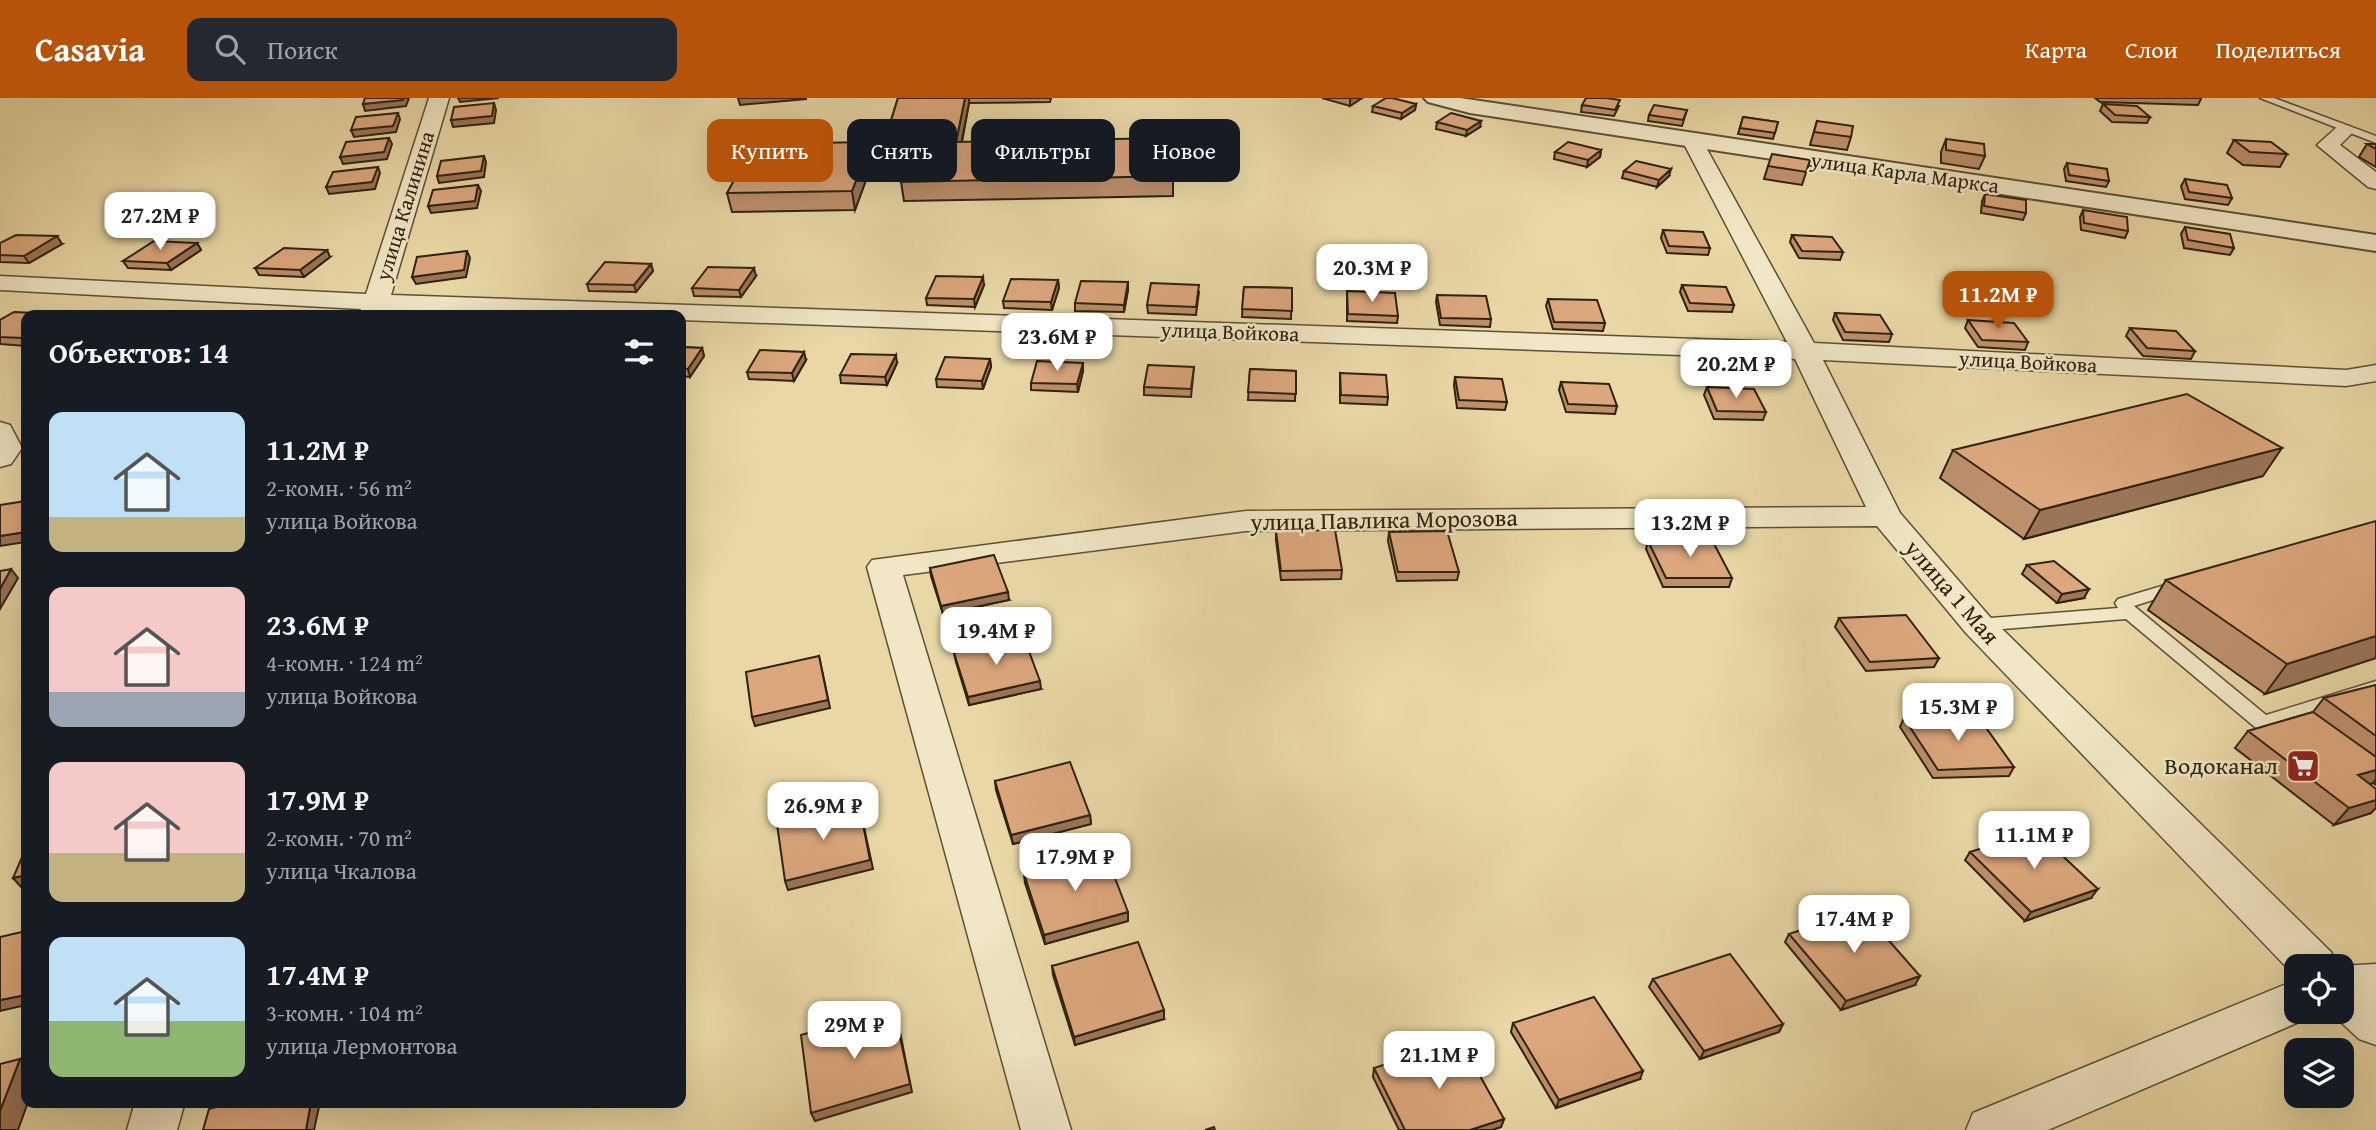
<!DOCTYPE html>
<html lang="ru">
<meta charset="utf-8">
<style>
:root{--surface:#171b24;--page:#242831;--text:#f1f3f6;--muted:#9ea1a6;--accent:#b45309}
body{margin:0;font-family:"Gentium Book Plus",serif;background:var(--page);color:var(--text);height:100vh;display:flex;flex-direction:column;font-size:26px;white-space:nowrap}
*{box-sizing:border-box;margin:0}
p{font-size:23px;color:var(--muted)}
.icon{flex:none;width:38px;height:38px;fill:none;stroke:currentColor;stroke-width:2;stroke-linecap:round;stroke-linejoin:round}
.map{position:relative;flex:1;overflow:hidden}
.sheet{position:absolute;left:21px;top:212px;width:665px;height:798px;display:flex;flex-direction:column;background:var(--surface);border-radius:14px;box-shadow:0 7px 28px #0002}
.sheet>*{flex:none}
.hud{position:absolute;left:707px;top:21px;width:665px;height:63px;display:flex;gap:14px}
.controls{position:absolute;left:2284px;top:856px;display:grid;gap:14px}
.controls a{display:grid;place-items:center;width:70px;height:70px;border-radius:14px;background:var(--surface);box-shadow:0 7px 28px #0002;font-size:35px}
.price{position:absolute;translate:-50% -60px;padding:0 16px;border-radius:14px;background:#fff;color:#222;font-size:23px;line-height:46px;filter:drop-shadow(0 2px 4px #0008)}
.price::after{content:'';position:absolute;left:50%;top:42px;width:21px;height:16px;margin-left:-10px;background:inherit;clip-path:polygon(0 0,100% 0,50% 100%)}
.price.on{background:var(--accent);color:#fff}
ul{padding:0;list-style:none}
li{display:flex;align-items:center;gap:21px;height:175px;padding:0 28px}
li span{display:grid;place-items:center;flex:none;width:196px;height:140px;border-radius:14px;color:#555}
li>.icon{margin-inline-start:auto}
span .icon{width:84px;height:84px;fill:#fffc;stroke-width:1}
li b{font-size:30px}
h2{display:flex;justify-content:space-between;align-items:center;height:84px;padding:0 28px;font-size:30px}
.tag{padding:0 24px;border-radius:14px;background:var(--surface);box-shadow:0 7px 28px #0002;font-size:24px;line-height:63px}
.tag.on{background:var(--accent);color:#fff}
header{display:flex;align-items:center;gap:42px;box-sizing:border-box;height:98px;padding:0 35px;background:var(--accent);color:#fff}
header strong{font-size:33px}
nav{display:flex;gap:38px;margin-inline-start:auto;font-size:24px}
.search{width:490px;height:63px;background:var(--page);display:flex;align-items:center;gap:18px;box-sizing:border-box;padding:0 24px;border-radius:14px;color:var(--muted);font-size:26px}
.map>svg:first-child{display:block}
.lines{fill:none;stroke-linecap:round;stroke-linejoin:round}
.service-casing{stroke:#5e5036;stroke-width:3}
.minor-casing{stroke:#5e5036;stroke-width:3}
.tertiary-casing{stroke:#5e5036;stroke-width:4}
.service{fill:#f1e6c5;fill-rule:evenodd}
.minor{fill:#f1e6c5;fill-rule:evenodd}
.tertiary{fill:#f1e6c5;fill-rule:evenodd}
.wall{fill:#bd906c;stroke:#302210;stroke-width:2}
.shaded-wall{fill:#9a7558;stroke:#302210;stroke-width:2}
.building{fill:#dca77d;stroke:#302210;stroke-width:2}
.labels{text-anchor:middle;stroke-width:5;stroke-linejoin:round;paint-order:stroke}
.far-street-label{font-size:21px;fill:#302210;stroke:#f1e6c5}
.street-label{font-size:24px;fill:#302210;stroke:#f1e6c5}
.poi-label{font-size:24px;fill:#302210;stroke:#f1e6c5;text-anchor:end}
</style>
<header>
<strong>Casavia</strong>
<div class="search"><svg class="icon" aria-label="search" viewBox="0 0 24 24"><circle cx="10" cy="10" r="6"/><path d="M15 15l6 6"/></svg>Поиск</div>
<nav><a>Карта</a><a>Слои</a><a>Поделиться</a></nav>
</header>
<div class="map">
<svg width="2376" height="1032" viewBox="0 0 2376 1032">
<rect width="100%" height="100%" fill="#e9d8a6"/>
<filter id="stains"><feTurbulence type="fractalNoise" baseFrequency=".00286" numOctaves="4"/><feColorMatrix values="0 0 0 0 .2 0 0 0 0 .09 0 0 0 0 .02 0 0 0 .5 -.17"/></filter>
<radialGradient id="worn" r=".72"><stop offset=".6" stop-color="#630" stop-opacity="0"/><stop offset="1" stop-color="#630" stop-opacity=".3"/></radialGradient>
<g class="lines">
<defs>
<path id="service" d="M2260,0H2274L2376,38V45Z
M2182,482L2188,483L2191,487L2188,491L2134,508L2266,617L2376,583V596L2263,632L2256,630L2126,521L1978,533L1969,527L1978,521L2118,510L2115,505L2118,501Z"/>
<path id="minor" d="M429,0H449L391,197L1787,244L1683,44L1686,40H1700L1703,44L1814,245L2346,272L2376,267V283L2346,288L1823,262L1900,415L1990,519L2331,854L2338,868H2296V879L1966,535L1877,428L1246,433L903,477L1071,1032H1021L867,469L872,462L1246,413L1866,409L1795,261L681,222V217H531L386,212L385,217H359L361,211L0,192V178L366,196Z
M2344,27L2351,29L2354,33L2340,47L2376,74V91L2368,89L2317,47L2337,29Z
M0,324L10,327L22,350L11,366L0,369Z
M2376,866V947L2359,941L2330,914H2342V868H2339Z
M2296,882V914H2314L2313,918L2048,1032H1966L1973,1015Z
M135,1004H185L177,1032H127Z"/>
<path id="tertiary" d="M1424,0H1460L2376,137V153L1470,15L1428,4Z"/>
</defs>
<!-- service casing -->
<use href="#service" class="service-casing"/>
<!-- minor casing -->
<use href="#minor" class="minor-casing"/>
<!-- tertiary casing -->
<use href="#tertiary" class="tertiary-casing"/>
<!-- service -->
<use href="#service" class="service"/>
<!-- minor -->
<use href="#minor" class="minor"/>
<!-- tertiary -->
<use href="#tertiary" class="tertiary"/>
</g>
<!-- wall -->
<path class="wall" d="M898,0H1051L1050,4L969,5L962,44L1173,78V98L904,103L901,84L907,63H887L884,45Z
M1322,0H1362L1350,8Z
M2095,0H2199L2201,1L2198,7L2100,4Z
M1416,6L1415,12L1401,21L1372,14L1373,8Z
M2103,6L2150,19L2147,25L2112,24L2100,13Z
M1582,7L1619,8L1614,18L1581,14Z
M1687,12L1682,28L1648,23L1649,17Z
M1743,19L1778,24L1773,41L1738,36Z
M1817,23L1851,39L1847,52L1810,47Z
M1437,24L1480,29L1466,38L1436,31Z
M1946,41L1985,58L1979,71L1941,65V54Z
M2234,42L2287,56L2280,69L2243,67L2227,55Z
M2367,46H2376V69L2359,59Z
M1601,52L1600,59L1587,69L1554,61L1555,54Z
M1810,62L1802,87L1764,81L1768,68Z
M873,63L855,112L732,114L727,95Z
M2067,65L2109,83L2106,89L2066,83L2064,71Z
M1624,73L1669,78L1657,89L1622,80Z
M2185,81L2232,100L2228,107L2185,101L2181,88Z
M1985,96L2026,115L2023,122L1981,115L1982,103Z
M2083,112L2128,133L2125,140L2081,132L2080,119Z
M2185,129L2234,150L2230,157L2184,150L2181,136Z
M1663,132L1710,150L1708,157L1667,155L1661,140Z
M1792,137L1843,154L1840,162L1799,160L1790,144Z
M0,145L62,146L29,165L0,164Z
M197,145L201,152L171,172L128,170L123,163Z
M330,159L304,179L259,177L255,170Z
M651,166L653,173L636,194L589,193L587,186Z
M756,178L741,199L694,198L692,190Z
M1058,182L1059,190L1052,212L1004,210L1003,203Z
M1128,184V192L1124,214L1075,213V205Z
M984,187L975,209L927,207L926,200Z
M1682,187L1734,207L1732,214L1688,213L1680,194Z
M1244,189L1292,190L1291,221L1242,219Z
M1347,193L1398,218L1397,225L1347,223Z
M1199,194L1196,217L1148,215L1147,207Z
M1437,197L1491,221L1490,229L1440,227L1436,204Z
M1548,201L1605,225L1603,233L1553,231L1546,208Z
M1835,215L1892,236L1889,244L1843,242L1833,222Z
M26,217V248L0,246V222Z
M1968,222L2028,244L2025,252L1978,249L1965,230Z
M2130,230L2195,253L2191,261L2143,258L2126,238Z
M681,249L702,250L704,258L690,279L681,278Z
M990,261L991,269L983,291L937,289L936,281Z
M806,262L794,283L749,281L747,274Z
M897,265L887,287L841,285L840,277Z
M1194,269L1191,299L1144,297V289Z
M1250,271L1296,273L1295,303L1248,302Z
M1083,273L1078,294L1031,292V285Z
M1340,275L1388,299L1387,307L1340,305Z
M1455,279L1507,304L1505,312L1457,310L1454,287Z
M1561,284L1617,308L1615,316L1566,314L1559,292Z
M1707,289L1766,314L1763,322L1714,321L1704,297Z
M1953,352L2263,378L2024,441L1940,380Z
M1276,433L1342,472L1341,481L1281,482L1276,442Z
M1389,434L1459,474L1457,482L1397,483L1388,443Z
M1648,443L1732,480L1729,489H1663L1646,451Z
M2027,467L2084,500L2057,505L2022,476Z
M930,470L1009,502L943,516L931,478Z
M2166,482L2376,560L2265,596L2148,512Z
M1839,520L1939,560L1934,569L1866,573L1835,529Z
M954,555L1041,591L969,607L956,564Z
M2376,587V687L2373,685L2370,686L2371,715L2334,727L2235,650L2248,633L2313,614L2324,600Z
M1904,620L2014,669L2009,678L1933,680L1900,629Z
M995,683L1090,717L1091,726L1013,746L996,692Z
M1970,754L2091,800L2025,823L1965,762Z
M1024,776L1128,814V823L1045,846L1025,785Z
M1789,836L1915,887L1841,912L1785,844Z
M1052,868L1164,921L1075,947L1053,877Z
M1653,881L1783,926L1779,934L1700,961L1649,889Z
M1513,925L1640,981L1556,1010L1511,934Z
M1374,970L1504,1021L1501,1029L1492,1032H1399L1373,979Z"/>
<!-- shaded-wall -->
<path class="shaded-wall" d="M404,0H409L406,8L365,13L363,6Z
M458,0H499L460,4Z
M738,0H806V1L740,7Z
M965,0H969V5L958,62L956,44Z
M1352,0H1362L1350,8V1Z
M494,5L496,12L494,25L453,29L451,22Z
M1416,6L1415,12L1401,21L1402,15Z
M398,15L400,21L396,34L354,39L351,32Z
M1481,23L1480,29L1466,38L1467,32Z
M389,40L392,46L387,61L343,66L340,59Z
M871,44L873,63L855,112L852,93Z
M1601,52L1600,59L1587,69L1588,62Z
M484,58L486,64L484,79L439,85L437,78Z
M378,69L380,75L375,91L329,96L326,89Z
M1671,71L1669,78L1657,89L1659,82Z
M478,87L481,93L477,110L431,115L428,108Z
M57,138L62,146L29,165L24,158Z
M197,145L201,152L171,172L167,165Z
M327,152L330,159L304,179L300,172Z
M467,153L470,160L466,179L416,186L412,179Z
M651,166L653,173L636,194L634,187Z
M754,170L756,178L741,199L739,192Z
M983,179L984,187L975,209L974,201Z
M1058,182L1059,190L1052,212L1051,204Z
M1128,184V192L1124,214V207Z
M702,250L704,258L690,279L688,271Z
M804,254L806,262L794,283L792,275Z
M896,257L897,265L887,287L885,279Z
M990,261L991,269L983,291L982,283Z
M1083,265V273L1078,294L1077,286Z
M2282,350L2263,378L2024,441L2040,412Z
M26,434V444L0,448V438Z
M11,471L18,480L0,511V491Z
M2089,491L2084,500L2057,505L2062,496Z
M1008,494L1009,502L943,516L941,508Z
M2376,538V560L2265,596L2287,566Z
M819,558L830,610L755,628L752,619Z
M1040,583L1041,591L969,607L968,599Z
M2376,672V681L2373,685L2343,694L2358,677Z
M2376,702V710L2371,715L2334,727L2349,710Z
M859,706L873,771L788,792L785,783Z
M1090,717L1091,726L1013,746L1011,737Z
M26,777V788L21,789L13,780Z
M2098,791L2091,800L2025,823L2031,814Z
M1128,814V823L1045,846L1044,837Z
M1920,878L1915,887L1841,912L1846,903Z
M26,897V907L0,913V902Z
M1164,912V921L1075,947L1074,939Z
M897,919L912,994L815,1023L811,1015Z
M1783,926L1779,934L1700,961L1704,953Z
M20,961L26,966V1004H28L18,1032H0V1013Z
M1643,973L1640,981L1556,1010L1559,1002Z
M311,1004H320L314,1032H306Z
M1504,1021L1501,1029L1492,1032H1470Z"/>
<!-- building -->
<path class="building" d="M365,0H404L403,2L363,6Z
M898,0H965L956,44L1169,40L1173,78L901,84L912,44L884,45Z
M1386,0H1392L1416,6L1402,15L1373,8Z
M1586,0H1606L1620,2L1615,12L1582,7Z
M494,5L492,18L451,22L454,9Z
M2103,6L2137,8L2150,19L2115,17Z
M1654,7L1687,12L1683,22L1649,17Z
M398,15L393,28L351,32L356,19Z
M1451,15L1481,23L1467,32L1437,24Z
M1743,19L1778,24L1775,35L1740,30Z
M1817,23L1853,28L1851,39L1814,34Z
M389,40L384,54L340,59L346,44Z
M1946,41L1984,46L1985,58L1946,52Z
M2234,42L2271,44L2287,56L2250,54Z
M871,44L852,93L727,95L754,46Z
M1568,44L1601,52L1588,62L1555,54Z
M2367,46H2376V51Z
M1772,56L1810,62L1806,74L1768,68Z
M484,58L481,73L437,78L441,63Z
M1636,63L1671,71L1659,82L1624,73Z
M2067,65L2107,71L2109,83L2069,77Z
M378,69L372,84L326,89L333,74Z
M2185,81L2227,87L2232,100L2189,94Z
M478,87L475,103L428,108L433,92Z
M1985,96L2026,102V115L1984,108Z
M2083,112L2127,119L2128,133L2084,125Z
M2185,129L2230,136L2234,150L2188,142Z
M1663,132L1703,134L1710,150L1669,148Z
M16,137L57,138L24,158L0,157V145Z
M1792,137L1832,139L1843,154L1802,153Z
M154,143L197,145L167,165L123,163Z
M284,150L327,152L300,172L255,170Z
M467,153L464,172L412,179L417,159Z
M605,164L651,166L634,187L587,186Z
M708,169L754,170L739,192L692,190Z
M936,178L983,179L974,201L926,200Z
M1011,181L1058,182L1051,204L1003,203Z
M1081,183L1128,184L1124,207L1075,205Z
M1151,185L1199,187L1196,209L1147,207Z
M1682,187L1726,189L1734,207L1690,205Z
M1244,189L1292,190V213L1242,211Z
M1347,193L1395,195L1398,218L1348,216Z
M1437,197L1486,198L1491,221L1441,220Z
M1548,201L1597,202L1605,225L1554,224Z
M14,214L59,216L26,217V238L22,240L0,239V222Z
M1835,215L1880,217L1892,236L1845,234Z
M1968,222L2014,225L2028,244L1982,242Z
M2130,230L2176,233L2195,253L2147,250Z
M681,249L702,250L688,271L681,270Z
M760,252L804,254L792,275L747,274Z
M851,256L896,257L885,279L840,277Z
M945,259L990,261L982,283L936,281Z
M1037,263L1083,265L1077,286L1031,285Z
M1148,267L1194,269L1191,291L1144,289Z
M1250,271L1296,273V296L1248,294Z
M1340,275L1386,277L1388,299L1341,297Z
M1455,279L1502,281L1507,304L1459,302Z
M1561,284L1609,286L1617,308L1568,306Z
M1707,289L1754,291L1766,314L1717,313Z
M2187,296L2282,350L2040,412L1953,352Z
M26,403V434L0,438V407Z
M2376,423V538L2287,566L2166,482Z
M1335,432L1342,472L1281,473L1276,433Z
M1447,433L1459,474H1398L1389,434Z
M1712,442L1732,480H1666L1648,443Z
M994,457L1008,494L941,508L930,470Z
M2054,463L2089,491L2062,496L2027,467Z
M11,471L0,491V473Z
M1906,517L1939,560L1870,564L1839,520Z
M1024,540L1040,583L968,599L954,555Z
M819,558L828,602L752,619L746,574Z
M2376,587V638L2324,600Z
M2313,614L2376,659V672L2358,677L2376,691V702L2349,710L2248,633Z
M1977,617L2014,669L1938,672L1904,620Z
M1070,664L1090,717L1011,737L995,683Z
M859,706L870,762L785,783L777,726Z
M2036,733L2098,791L2031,814L1970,754Z
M26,750V777L13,780Z
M1105,754L1128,814L1044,837L1024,776Z
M1862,812L1920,878L1846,903L1789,836Z
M26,833V897L0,902V839Z
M1138,844L1164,912L1074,939L1052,868Z
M1730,856L1783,926L1704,953L1653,881Z
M1594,899L1643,973L1559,1002L1513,925Z
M894,911L910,986L811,1015L801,937Z
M1460,942L1504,1021L1470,1032H1405L1374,970Z
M20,961L0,1013V966Z
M234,1004H311L306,1032H203L209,1011Z
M1214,1029L1215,1032H1205Z"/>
<!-- icons -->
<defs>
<symbol id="supermarket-square" viewBox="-11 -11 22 22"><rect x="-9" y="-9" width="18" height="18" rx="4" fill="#8f2418" stroke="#f1e6c5"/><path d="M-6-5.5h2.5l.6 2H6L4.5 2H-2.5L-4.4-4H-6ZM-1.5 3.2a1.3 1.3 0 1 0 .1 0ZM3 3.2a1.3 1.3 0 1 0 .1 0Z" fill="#fff"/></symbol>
</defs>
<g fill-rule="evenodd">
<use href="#supermarket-square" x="2284" y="649" width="38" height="38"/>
</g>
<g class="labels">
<!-- far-street labels -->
<g class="far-street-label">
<text transform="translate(1905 75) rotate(8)" y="7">улица Карла Маркса</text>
<text transform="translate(405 108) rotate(-73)" y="7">улица Калинина</text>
<text transform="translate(1230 234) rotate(2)" y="7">улица Войкова</text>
<text transform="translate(2028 264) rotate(3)" y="7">улица Войкова</text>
</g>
<!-- street labels -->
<g class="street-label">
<text transform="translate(1384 422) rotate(-1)" y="8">улица Павлика Морозова</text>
<text transform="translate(1952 494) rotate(49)" y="8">улица 1 Мая</text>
</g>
<!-- poi labels -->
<g class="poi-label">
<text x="2278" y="676">Водоканал</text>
</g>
</g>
<rect width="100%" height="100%" filter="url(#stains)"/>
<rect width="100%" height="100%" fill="url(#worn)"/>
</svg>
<div class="controls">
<a><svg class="icon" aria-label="locate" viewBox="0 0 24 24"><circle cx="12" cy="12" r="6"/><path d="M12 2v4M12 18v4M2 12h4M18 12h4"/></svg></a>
<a><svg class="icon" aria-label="layers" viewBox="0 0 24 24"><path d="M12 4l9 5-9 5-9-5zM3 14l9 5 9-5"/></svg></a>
</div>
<b class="price" style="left:160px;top:154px">27.2M ₽</b>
<b class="price" style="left:1372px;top:206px">20.3M ₽</b>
<b class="price on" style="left:1998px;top:233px">11.2M ₽</b>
<b class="price" style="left:1057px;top:275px">23.6M ₽</b>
<b class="price" style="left:1736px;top:302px">20.2M ₽</b>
<b class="price" style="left:1690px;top:461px">13.2M ₽</b>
<b class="price" style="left:996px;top:569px">19.4M ₽</b>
<b class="price" style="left:1958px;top:645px">15.3M ₽</b>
<b class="price" style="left:823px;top:744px">26.9M ₽</b>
<b class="price" style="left:2034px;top:773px">11.1M ₽</b>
<b class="price" style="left:1075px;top:795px">17.9M ₽</b>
<b class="price" style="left:1854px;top:857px">17.4M ₽</b>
<b class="price" style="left:854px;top:963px">29M ₽</b>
<b class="price" style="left:1439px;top:993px">21.1M ₽</b>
<div class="hud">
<a class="tag on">Купить</a>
<a class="tag">Снять</a>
<a class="tag">Фильтры</a>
<a class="tag">Новое</a>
</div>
<section class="sheet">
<h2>Объектов: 14<svg class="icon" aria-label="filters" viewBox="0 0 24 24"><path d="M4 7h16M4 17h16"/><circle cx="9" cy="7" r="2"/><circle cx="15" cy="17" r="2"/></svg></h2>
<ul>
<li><span style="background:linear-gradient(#bfe0f5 75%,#c2b280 0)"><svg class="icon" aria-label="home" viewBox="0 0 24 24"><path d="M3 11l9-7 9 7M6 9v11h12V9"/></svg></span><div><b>11.2M ₽</b><p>2-комн. · 56 m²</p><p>улица Войкова</p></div></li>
<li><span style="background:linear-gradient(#f6c9c9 75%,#9aa5b1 0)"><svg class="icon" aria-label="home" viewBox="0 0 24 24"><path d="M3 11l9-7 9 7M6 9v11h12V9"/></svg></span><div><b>23.6M ₽</b><p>4-комн. · 124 m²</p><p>улица Войкова</p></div></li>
<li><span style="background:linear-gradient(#f6c9c9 65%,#c2b280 0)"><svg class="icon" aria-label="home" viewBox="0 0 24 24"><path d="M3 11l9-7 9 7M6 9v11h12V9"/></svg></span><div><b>17.9M ₽</b><p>2-комн. · 70 m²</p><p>улица Чкалова</p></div></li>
<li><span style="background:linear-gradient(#bfe0f5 60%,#8fb573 0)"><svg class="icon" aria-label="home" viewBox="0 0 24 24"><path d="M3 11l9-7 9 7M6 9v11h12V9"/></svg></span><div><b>17.4M ₽</b><p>3-комн. · 104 m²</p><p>улица Лермонтова</p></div></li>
</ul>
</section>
</div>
